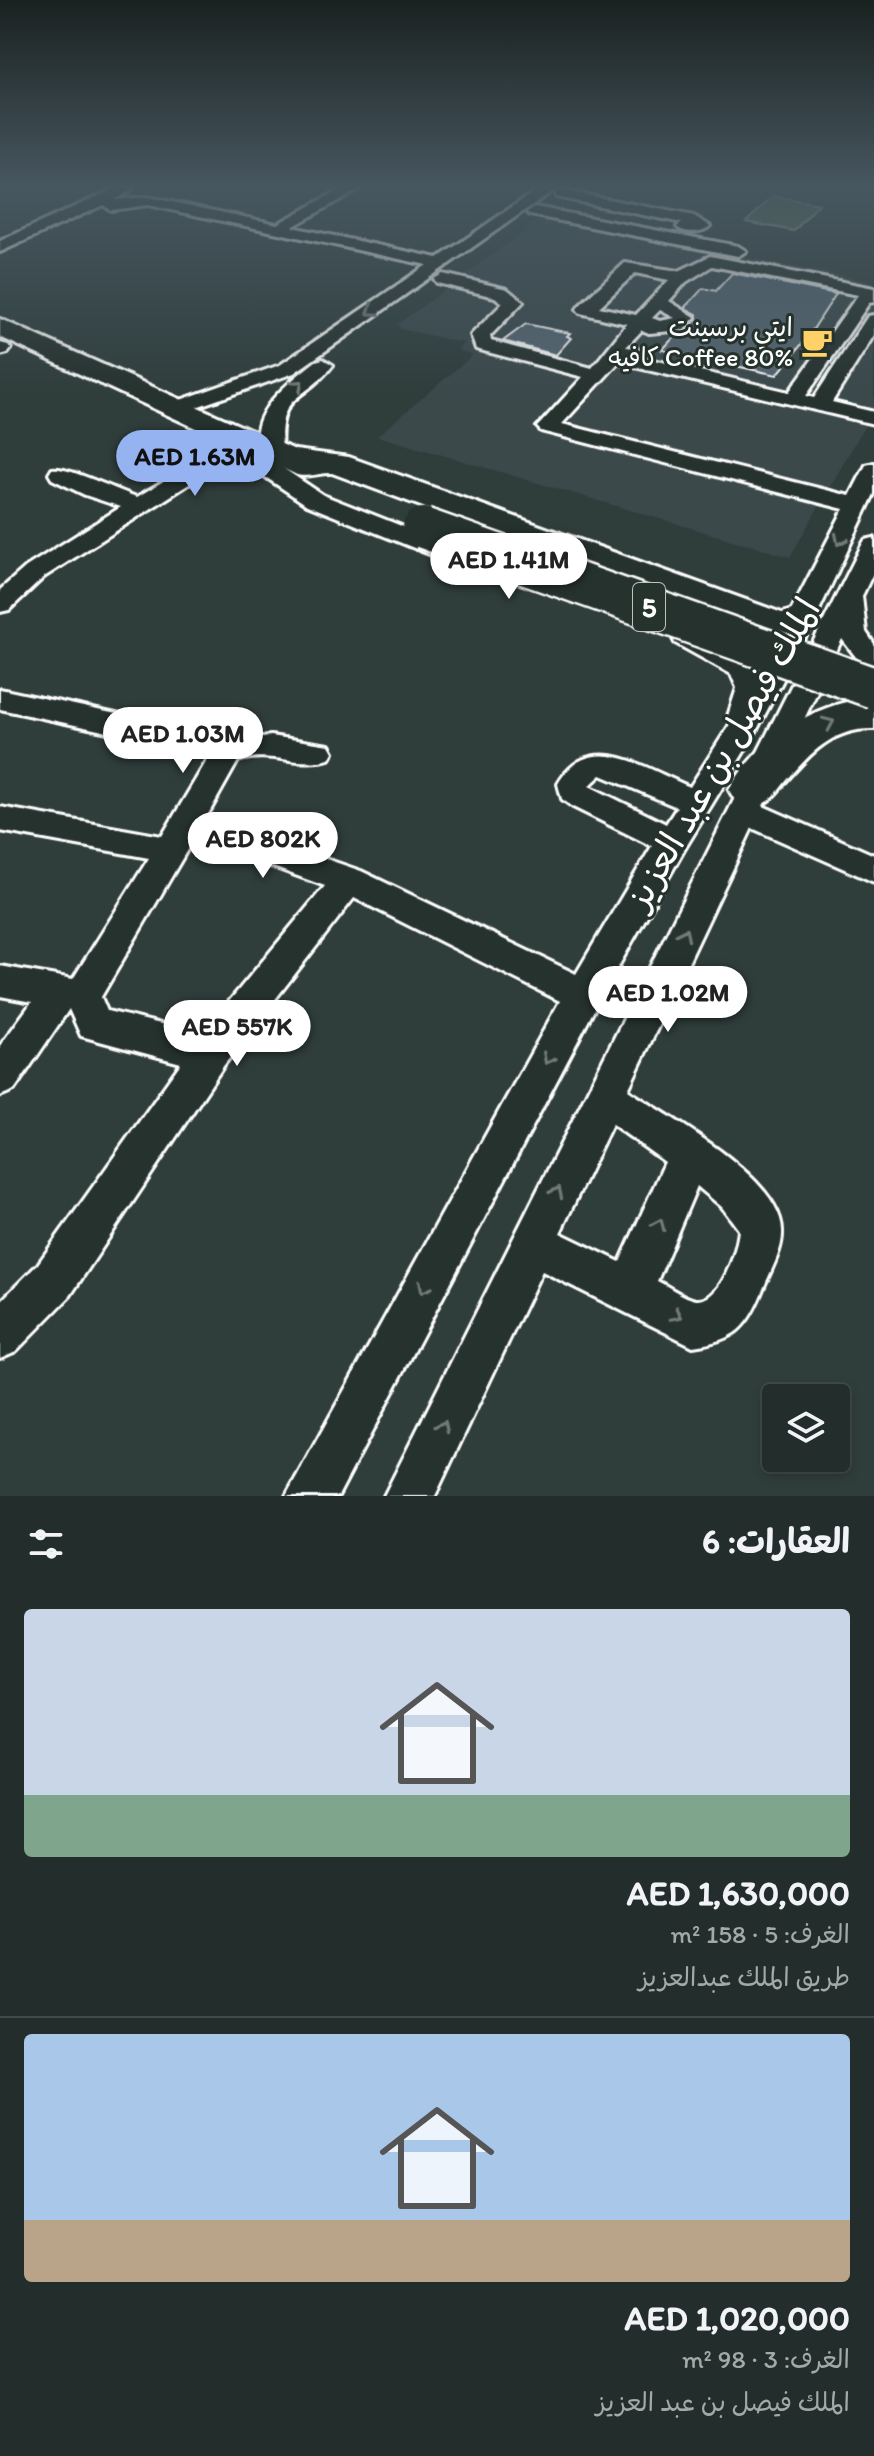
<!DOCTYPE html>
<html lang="ar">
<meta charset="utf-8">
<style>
:root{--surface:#232e2c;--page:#2f3a38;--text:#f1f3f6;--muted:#a3a8a9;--line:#404a48;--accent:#95b2f1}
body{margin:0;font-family:Itim,"Playpen Sans Arabic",sans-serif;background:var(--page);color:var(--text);direction:rtl;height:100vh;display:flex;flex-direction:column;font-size:30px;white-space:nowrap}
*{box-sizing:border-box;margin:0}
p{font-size:26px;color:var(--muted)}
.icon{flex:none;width:44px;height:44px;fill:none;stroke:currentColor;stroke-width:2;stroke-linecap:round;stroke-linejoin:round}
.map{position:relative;height:1496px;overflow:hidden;direction:ltr}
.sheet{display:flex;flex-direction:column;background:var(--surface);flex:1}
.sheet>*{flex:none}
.fabs{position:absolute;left:762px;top:1384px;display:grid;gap:16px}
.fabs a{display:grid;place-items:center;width:88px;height:88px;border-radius:8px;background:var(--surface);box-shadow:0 4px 12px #0003,0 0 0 2px var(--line);font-size:40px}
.price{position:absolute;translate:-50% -68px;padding:0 18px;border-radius:28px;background:#fff;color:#222;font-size:26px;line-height:52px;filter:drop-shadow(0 2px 4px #0008)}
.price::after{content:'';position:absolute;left:50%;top:48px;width:24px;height:18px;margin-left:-12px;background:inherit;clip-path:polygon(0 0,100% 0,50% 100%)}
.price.current{background:var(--accent);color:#111}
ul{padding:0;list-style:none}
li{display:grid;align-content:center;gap:16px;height:424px;padding:0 24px}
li+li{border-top:2px solid var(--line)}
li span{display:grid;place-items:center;height:248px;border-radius:8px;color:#555}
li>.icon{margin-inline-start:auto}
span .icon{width:144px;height:144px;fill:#fffc;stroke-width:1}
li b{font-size:34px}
h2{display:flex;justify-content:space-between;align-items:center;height:96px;padding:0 24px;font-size:34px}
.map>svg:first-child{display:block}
.built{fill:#3a494b}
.green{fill:#5b7358;stroke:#adb9ac;stroke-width:2}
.building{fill:#546571;stroke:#fff;stroke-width:2}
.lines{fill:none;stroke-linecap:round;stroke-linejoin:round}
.minor-casing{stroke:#fff;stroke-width:6}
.highway-casing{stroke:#fff;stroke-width:6}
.minor{fill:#26332d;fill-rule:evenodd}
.highway{fill:#26332d;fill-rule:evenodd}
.highway-bridge-far1-casing{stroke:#fff;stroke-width:35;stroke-linecap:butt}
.highway-bridge-casing{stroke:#fff;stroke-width:45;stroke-linecap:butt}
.highway-bridge-far1{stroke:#26332d;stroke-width:31}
.highway-bridge{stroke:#26332d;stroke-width:40}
.oneway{stroke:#727a76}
.labels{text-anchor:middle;stroke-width:6;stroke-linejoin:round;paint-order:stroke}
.far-poi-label{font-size:26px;fill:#fff;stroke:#26332d;text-anchor:end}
.shield{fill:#26332d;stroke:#bec2c0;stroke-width:2}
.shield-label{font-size:28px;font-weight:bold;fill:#fff}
.near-street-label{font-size:36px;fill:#fff;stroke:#26332d}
</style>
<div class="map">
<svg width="874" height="1496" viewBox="0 0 874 1496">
<rect width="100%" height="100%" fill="#2f3d3b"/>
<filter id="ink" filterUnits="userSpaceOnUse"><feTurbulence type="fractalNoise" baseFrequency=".0125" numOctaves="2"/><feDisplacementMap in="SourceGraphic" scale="16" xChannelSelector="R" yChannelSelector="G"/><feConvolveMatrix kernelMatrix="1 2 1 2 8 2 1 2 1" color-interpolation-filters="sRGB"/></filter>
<g filter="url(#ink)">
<!-- built -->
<path class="built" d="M551,220L874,282V410L790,557L377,436L473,355L457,350L464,343L400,329L398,324L538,221Z"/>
<!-- green -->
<path class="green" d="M773,196L819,204L794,231L746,222Z"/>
<!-- building -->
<path class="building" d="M732,273L836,294L810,334L777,375L662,350L677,334L686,332L697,319V314L685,308L703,288L716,291Z
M526,324L570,333L567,336L571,338L556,355L503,341Z"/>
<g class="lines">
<defs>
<path id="minor" d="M118,187L133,189L114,200L148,197L277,224L345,187H363L292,227L438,258L541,187H558L294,373L176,414L166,408L169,404L280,365L427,265L148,205L111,210L103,205L0,252V241Z
M561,190L694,216L710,226C703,233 684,234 677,227L682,223L556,197V191Z
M535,207L738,246L746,251L738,256L530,215L527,212Z
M710,256L874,288V302L869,303L806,396L814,398L868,316L874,315V335L832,402L874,412V424L618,363L562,424L850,496L866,465L874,463V494L815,619L753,737L684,850L596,1006L338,1496H286L560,1001L354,898L224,1065L70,1296L16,1351L0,1358V1302L38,1264L181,1063L81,1036L69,1009L14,1090L0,1096V1046L32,1002L0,996V966L73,979L149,858L0,831V807L162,836L211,754L0,709V689L237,740L271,736L329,745L333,752L329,759C300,768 268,750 238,761L206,818L361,871L576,974L652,846L573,807L562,799L558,784C590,728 645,769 690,787L732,721L728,716L737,688L731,674L675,643L672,637L675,631L685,629L695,631L753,663L759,673L844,509L541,431L537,427L541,423L583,377L476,349L471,335L503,303L495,297L437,283L434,279L443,274L507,289L523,302L490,336L491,341L592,368L627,324L580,313L577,309L580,305L625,263L679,271ZM712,266L858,295L789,392L637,356L640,352L637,348L626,347L642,330L649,333L684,330L695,317L669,301L686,282ZM635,273L669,280L636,315L599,307ZM660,310L675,318L660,321L652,318ZM601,775L677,807L666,824L589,786ZM194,838L325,886L202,1034L107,1011L101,997Z
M0,343L8,345L11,349L8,353L0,355Z
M323,359L333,365C303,404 277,390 282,452L271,459L263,457C239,417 290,382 316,361Z
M225,444L236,451L233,456L44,577L9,610L0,612V590L26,567L121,507L85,495L52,479L49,474L52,469C67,466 118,491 137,497Z
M269,462L277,464L323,495L452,546L455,551L452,556H434L307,505L261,474L258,469Z
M874,538V571L862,596L866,632L874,644V667L856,657L842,639L763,806L874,855V882L752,828L628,1090C668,1117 782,1178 782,1231C783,1251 770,1271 763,1289C747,1328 736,1340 693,1346L542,1271L435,1496H384L862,545L865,540ZM612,1124L665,1162L620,1262L560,1233ZM697,1186L722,1207L739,1230C737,1250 722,1302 696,1300C684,1298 668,1286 657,1281Z"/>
<path id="highway" d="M0,319L295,450L349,457L782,613L802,607L816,611L821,619C810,635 785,639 767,635L332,473C319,472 311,478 297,475L0,337Z
M855,700L874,701V729C834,728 812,751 787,780C781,787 774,798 766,802C755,808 747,805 736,802L729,790C756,743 802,711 855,700Z"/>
</defs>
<!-- minor casing -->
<use href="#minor" class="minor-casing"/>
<!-- highway casing -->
<use href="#highway" class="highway-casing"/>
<!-- minor -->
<use href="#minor" class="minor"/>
<!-- highway -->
<use href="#highway" class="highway"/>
<defs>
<path id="highway-bridge-far1" d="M423,528L429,530"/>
<path id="highway-bridge" d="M423,528L874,688"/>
</defs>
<!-- highway-bridge-far1 casing -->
<use href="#highway-bridge-far1" class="highway-bridge-far1-casing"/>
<!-- highway-bridge casing -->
<use href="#highway-bridge" class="highway-bridge-casing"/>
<!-- highway-bridge-far1 -->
<use href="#highway-bridge-far1" class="highway-bridge-far1"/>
<!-- highway-bridge -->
<use href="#highway-bridge" class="highway-bridge"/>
</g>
<!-- one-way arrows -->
<defs><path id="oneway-chevron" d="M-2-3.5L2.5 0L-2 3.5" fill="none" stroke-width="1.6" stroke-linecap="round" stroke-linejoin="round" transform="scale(2)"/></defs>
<g class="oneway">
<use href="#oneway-chevron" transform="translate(372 311) rotate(145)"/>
<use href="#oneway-chevron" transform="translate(298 385) rotate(-42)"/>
<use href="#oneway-chevron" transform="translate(840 540) rotate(116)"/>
<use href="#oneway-chevron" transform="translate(829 723) rotate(-24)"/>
<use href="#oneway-chevron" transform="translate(684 934) rotate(-64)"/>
<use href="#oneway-chevron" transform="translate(548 1059) rotate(118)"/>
<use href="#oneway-chevron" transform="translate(557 1192) rotate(-64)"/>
<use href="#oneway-chevron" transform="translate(659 1224) rotate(-67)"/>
<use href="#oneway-chevron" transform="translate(424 1288) rotate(119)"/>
<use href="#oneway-chevron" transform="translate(677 1315) rotate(27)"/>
<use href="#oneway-chevron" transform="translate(443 1426) rotate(-64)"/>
</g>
</g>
<!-- sky -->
<linearGradient id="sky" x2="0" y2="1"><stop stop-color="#1a2220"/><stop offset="0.47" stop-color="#475760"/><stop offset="1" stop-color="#475760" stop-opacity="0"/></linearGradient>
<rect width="874" height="396" fill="url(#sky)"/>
<!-- icons -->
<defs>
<symbol id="cafe-bare" viewBox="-9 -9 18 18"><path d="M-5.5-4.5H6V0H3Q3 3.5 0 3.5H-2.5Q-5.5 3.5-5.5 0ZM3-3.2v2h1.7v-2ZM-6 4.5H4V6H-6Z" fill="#ffd166" stroke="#26332d" stroke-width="2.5" paint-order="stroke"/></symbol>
</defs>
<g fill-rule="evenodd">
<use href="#cafe-bare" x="795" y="320" width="44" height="44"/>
</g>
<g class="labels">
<!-- far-poi labels -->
<g class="far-poi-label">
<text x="793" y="336">ايتي برسينت<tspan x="793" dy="30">كافيه Coffee 80%</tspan></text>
</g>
<!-- shield labels -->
<rect class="shield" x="633" y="583" width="32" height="48" rx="6"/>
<g class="shield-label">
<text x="649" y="617">5</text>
</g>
<!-- near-street labels -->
<g class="near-street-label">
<text transform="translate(722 753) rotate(-60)" y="13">الملك فيصل بن عبد العزيز</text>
</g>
</g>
</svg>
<div class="fabs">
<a><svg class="icon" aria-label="layers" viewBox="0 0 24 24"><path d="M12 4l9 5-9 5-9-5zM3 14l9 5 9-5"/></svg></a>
</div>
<b class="price current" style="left:195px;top:498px">AED 1.63M</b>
<b class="price" style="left:509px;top:601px">AED 1.41M</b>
<b class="price" style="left:183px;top:775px">AED 1.03M</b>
<b class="price" style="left:263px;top:880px">AED 802K</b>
<b class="price" style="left:668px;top:1034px">AED 1.02M</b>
<b class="price" style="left:237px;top:1068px">AED 557K</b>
</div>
<section class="sheet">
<h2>العقارات: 6<svg class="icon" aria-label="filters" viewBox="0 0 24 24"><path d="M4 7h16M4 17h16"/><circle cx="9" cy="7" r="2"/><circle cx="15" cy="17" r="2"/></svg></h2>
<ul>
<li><span style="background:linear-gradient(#c9d6e8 75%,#7fa58c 0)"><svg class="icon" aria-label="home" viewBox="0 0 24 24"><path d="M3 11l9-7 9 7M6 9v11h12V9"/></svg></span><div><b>AED 1,630,000</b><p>الغرف: 5 · 158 m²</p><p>طريق الملك عبدالعزيز</p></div></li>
<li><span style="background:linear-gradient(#a9c7e8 75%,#b9a48a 0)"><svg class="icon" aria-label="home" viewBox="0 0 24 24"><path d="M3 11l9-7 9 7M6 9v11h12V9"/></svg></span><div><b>AED 1,020,000</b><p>الغرف: 3 · 98 m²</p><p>الملك فيصل بن عبد العزيز</p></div></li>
</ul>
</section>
